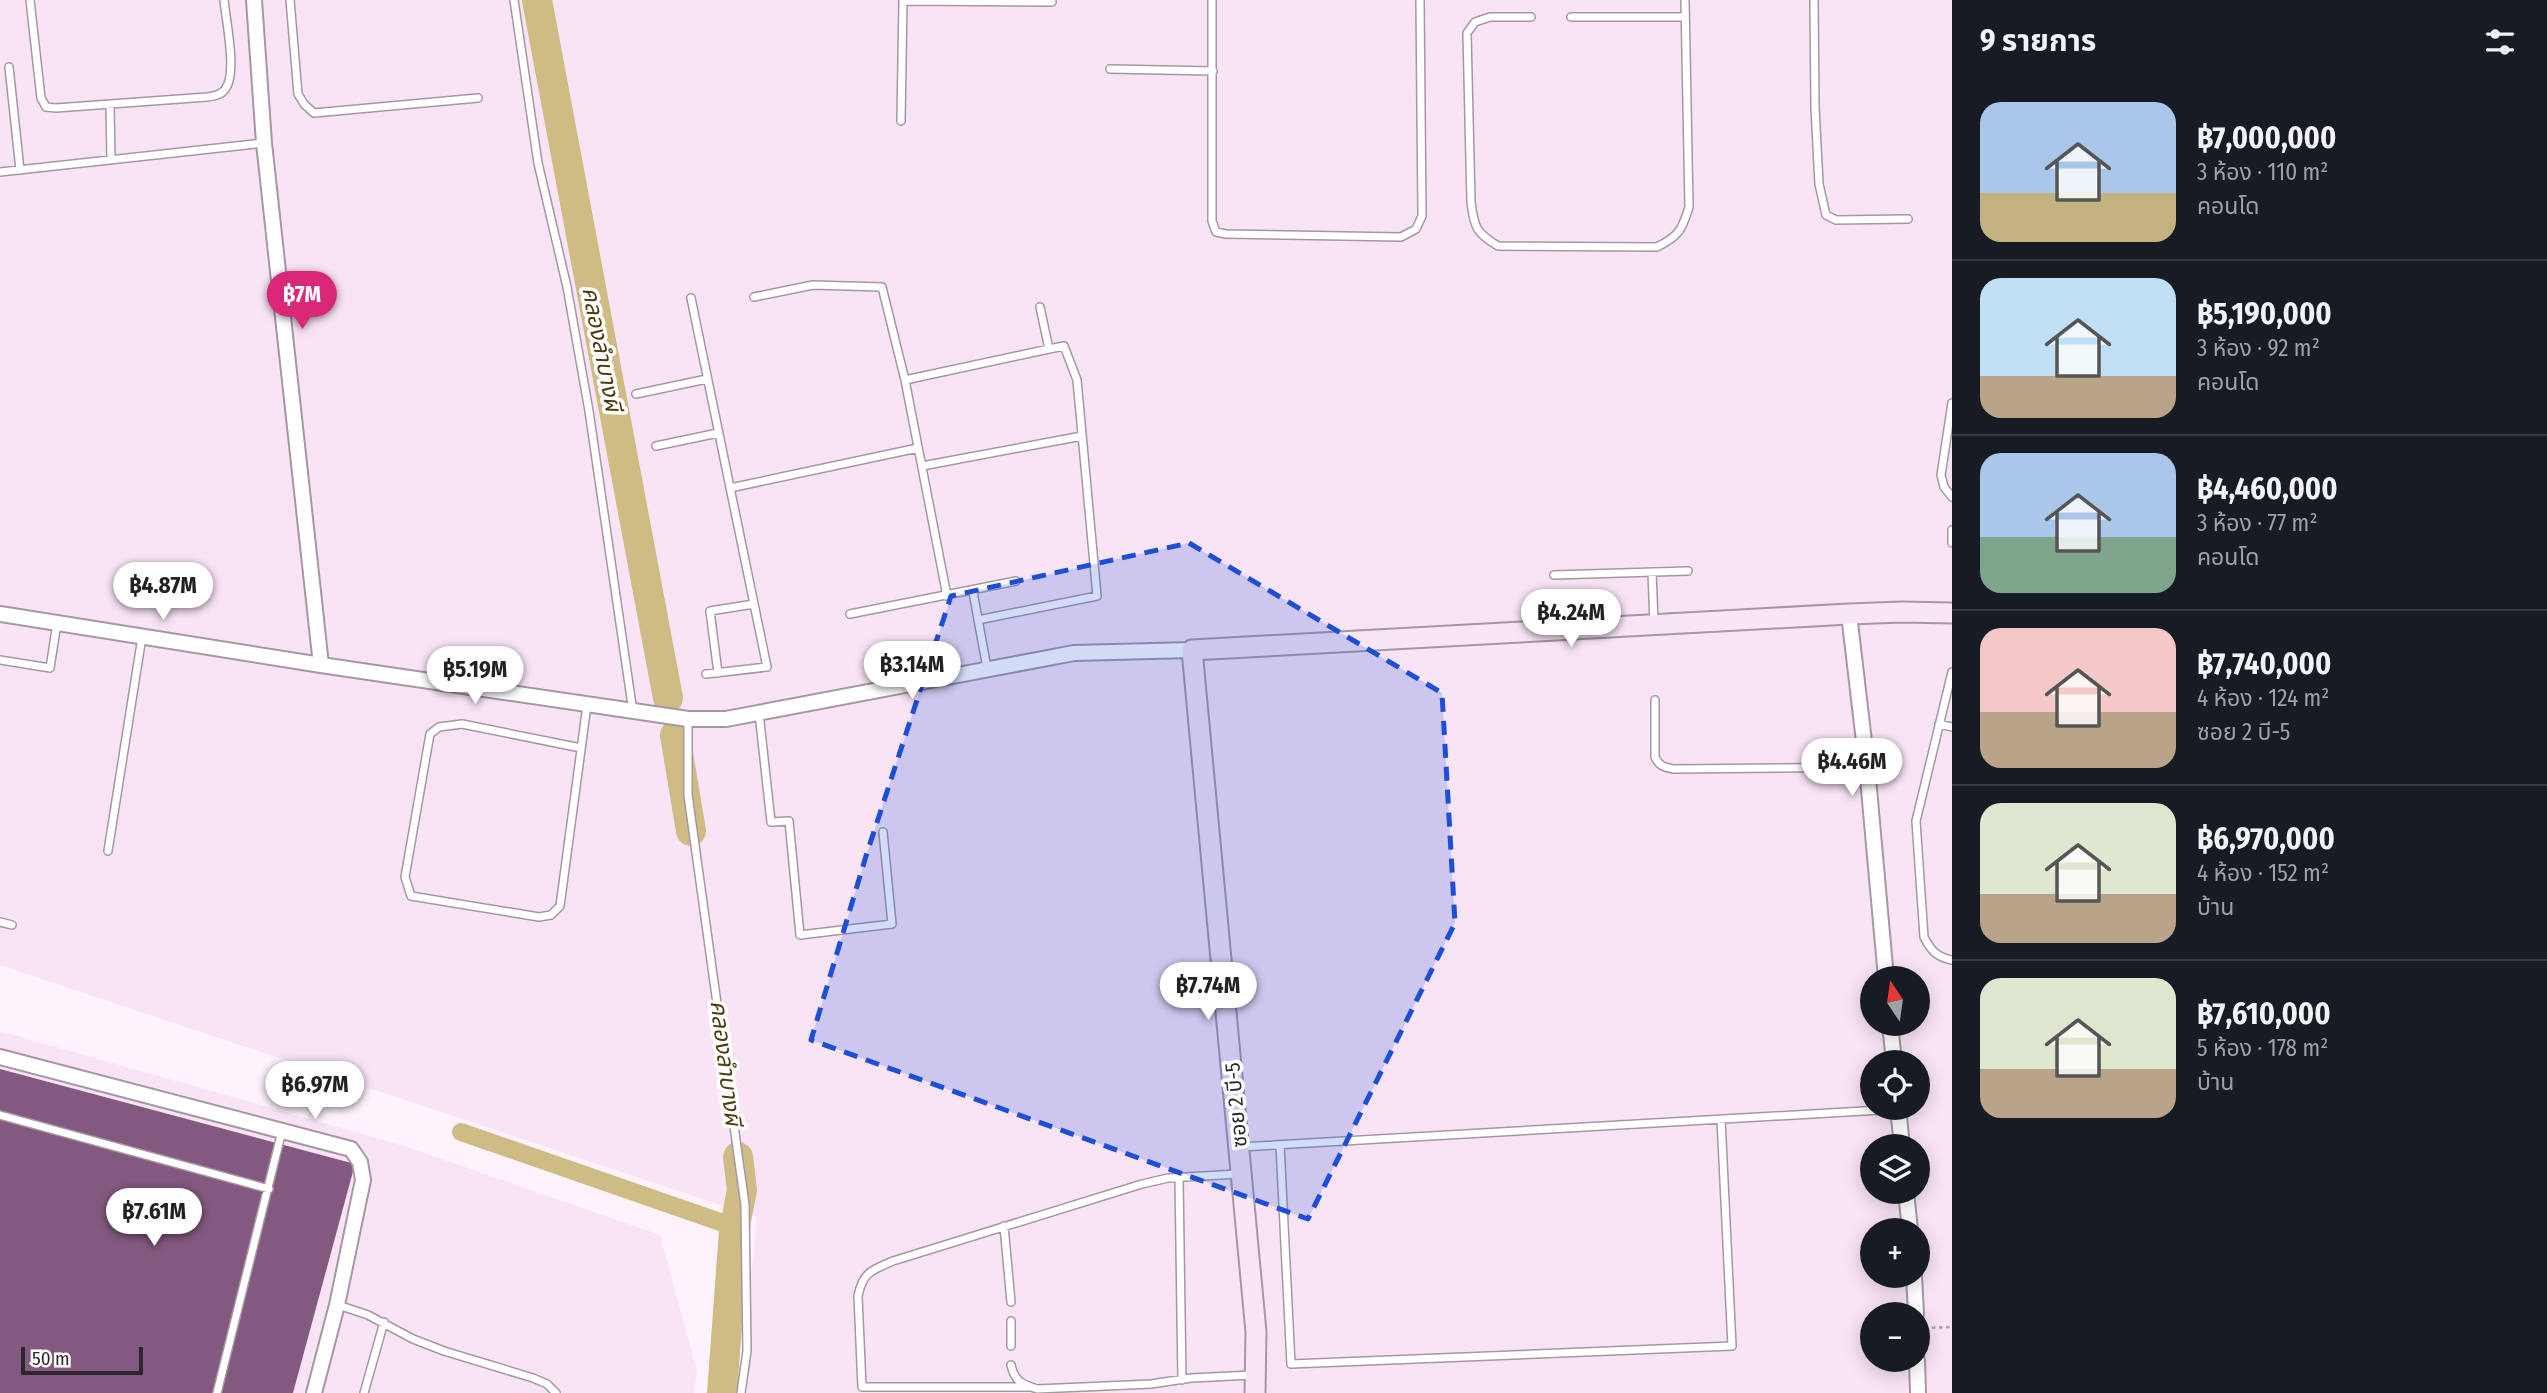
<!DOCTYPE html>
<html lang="th">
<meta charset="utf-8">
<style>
:root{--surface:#171b24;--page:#20242c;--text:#f1f3f6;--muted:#9ea1a6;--line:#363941;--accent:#db2777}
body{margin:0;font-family:"Fira Sans Condensed","Noto Sans Thai",sans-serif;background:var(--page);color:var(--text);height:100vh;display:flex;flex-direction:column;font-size:26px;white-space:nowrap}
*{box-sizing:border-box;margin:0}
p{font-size:23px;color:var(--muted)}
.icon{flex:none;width:38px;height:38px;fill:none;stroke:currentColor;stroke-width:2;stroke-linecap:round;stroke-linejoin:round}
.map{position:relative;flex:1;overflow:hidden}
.panel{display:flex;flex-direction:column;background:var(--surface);width:595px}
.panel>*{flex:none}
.needle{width:46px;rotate:347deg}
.buttons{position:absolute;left:1860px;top:966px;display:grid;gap:14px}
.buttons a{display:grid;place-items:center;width:70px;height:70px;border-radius:50%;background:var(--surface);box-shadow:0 4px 18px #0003;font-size:35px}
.scale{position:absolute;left:21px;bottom:18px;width:122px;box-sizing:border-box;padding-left:7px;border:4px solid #2c272c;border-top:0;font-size:19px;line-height:24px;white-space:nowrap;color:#2c272c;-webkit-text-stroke:5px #fff;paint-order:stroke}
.price{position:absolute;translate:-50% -60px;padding:0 16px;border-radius:24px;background:#fff;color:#222;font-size:23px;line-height:46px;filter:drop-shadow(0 2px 4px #0008)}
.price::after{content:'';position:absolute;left:50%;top:42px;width:21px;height:16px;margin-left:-10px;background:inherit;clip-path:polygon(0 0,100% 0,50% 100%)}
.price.current{background:var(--accent);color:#fff}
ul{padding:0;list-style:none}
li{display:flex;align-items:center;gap:21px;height:175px;padding:0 28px}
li+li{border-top:2px solid var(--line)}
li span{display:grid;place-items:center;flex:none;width:196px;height:140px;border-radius:21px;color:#555}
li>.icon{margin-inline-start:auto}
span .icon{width:84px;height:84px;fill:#fffc;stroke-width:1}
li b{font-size:30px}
h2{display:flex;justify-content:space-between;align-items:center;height:84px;padding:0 28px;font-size:30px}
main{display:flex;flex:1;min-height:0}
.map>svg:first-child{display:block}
.built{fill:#f9e4f6;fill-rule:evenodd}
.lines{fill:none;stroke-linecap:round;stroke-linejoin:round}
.canal{stroke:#cfbc84;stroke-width:18}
.river{stroke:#cfbc84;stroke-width:30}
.building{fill:#84597f}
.lane-casing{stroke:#a597a3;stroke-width:10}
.street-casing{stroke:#a597a3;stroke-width:18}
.secondary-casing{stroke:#a597a3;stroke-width:23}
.path{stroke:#aaa1a9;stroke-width:2.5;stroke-dasharray:3.5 3.5;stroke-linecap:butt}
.lane{stroke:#fff;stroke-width:7}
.street{stroke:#fff;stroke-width:14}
.secondary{stroke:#f8e5f6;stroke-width:19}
.marked{fill:#1d4ed8;fill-opacity:0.2;stroke:#1d4ed8;stroke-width:5;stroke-dasharray:14 9;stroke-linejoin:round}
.labels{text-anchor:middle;stroke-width:7;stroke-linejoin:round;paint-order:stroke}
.street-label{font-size:21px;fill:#2c272c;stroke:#fff}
.water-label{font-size:23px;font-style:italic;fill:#4a3c0e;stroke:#fff}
</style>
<main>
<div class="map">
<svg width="1952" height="1393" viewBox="0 0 1952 1393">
<rect width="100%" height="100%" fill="#fef3fc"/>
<!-- built -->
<path class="built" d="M0,0H1952V1393H739L757,1217L0,965ZM1872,978H1918V1024H1872ZM1872,1062H1918V1108H1872ZM1872,1146H1918V1192H1872ZM1872,1230H1918V1276H1872ZM1872,1314H1918V1360H1872Z
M0,1031L404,1146L660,1235L697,1371L694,1393H0Z"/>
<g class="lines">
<!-- canal -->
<path class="canal" d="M461,1132L723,1223L734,1231"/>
<!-- river -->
<path class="river" d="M537,0L668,698
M675,735L691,831
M722,1393L734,1231L742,1190L738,1157"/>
</g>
<!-- building -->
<path class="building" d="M0,1069L355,1164L293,1393H0Z"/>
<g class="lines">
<defs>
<path id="lane" d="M30,0L41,98L46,107L56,108L207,97C214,96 222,95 226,88C237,71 226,21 224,0
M290,0L298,94L304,104L314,113L478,98
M514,0L538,163L567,287L589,411L633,712
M1212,0V221L1216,232L1226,234L1401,237L1416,229L1422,216L1420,0
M1814,0L1815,107L1819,184L1826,215L1836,220L1908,219
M903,1L1052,2
M1531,17H1490L1475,22L1467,33L1471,202C1474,227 1476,233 1498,246L1657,247C1679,236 1682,230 1689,207L1685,0
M1571,17H1685
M9,67L20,170
M1110,69L1213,71
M110,106L111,159
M901,121L903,0
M0,172L264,143
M754,297L813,285L882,287L905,380L947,596
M691,298L767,667L706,674
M905,380L1049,349
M636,394L707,379
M1952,403L1941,475L1944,487L1952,497
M656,446L718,433
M922,466L1082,436
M730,488L918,448
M1952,530V543
M1652,572L1654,623
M1554,575L1688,571
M973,592L987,668
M850,614L1016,581
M978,620L1097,596L1077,380L1064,346L1049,349L1040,307
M0,660L50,668L57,623
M1952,672L1916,821L1924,937C1931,951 1937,957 1952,960
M718,673L710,611L754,604
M1655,700V757C1659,766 1664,767 1673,769L1867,767
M759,713L771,822L789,821L800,935L892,924L883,832
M688,719V795L745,1205L747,1351L741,1393
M1939,724L1952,727
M581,748L462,724L439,727L430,734L405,877L411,896L539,917L551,915L560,906L587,705
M108,851L142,637
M0,922L12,925
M0,1115L269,1189
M1280,1145L1291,1364L1732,1346L1721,1119
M1240,1147L1898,1109
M1179,1178L1182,1380
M1004,1226L1011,1302
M338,1305L368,1315L413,1339L444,1351L533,1378L547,1384L556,1393
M1011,1321V1346
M1011,1365C1015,1382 1022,1384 1037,1389L1151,1384L1191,1378L1252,1375
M1029,1387H862L858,1296C863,1272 872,1270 893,1261L1142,1184L1168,1178L1238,1174
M217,1393L282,1131
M364,1393L384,1322"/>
<path id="street" d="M254,0L264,143L321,665
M0,614L321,665L688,719H726L1074,653L1192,650
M1849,614L1867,767L1886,978
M1890,1024L1894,1062
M0,1057L351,1149L360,1162L363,1180L337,1305L314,1393
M1898,1108L1902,1146
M1906,1192L1910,1230
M1914,1276L1916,1314
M1917,1360L1918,1393"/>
<path id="secondary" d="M1255,1393L1256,1332L1192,650L1849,614L1902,612L1952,613"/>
</defs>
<!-- lane casing -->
<use href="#lane" class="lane-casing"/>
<!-- street casing -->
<use href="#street" class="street-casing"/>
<!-- secondary casing -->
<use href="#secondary" class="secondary-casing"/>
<!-- path -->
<path class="path" d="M1925,1328L1952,1327"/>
<!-- lane -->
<use href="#lane" class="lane"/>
<!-- street -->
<use href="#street" class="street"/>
<!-- secondary -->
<use href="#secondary" class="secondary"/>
</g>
<!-- marked area -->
<path class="marked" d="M1189,543L1442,693L1455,923L1308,1219L811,1040L866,856L951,596Z"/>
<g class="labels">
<!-- street labels -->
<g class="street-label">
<text transform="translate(1236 1105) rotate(-95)" y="7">ซอย 2 บี-5</text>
</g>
<!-- water labels -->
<g class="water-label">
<text transform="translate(602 349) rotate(79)" y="8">คลองลำบางผี</text>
<text transform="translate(726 1063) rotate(83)" y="8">คลองลำบางผี</text>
</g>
</g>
</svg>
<div class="buttons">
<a><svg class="needle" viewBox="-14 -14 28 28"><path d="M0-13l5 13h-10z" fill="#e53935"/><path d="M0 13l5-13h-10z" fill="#9ea1a6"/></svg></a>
<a><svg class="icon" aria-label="locate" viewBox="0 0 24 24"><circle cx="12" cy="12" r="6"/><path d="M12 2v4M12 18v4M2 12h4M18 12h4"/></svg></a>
<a><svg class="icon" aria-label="layers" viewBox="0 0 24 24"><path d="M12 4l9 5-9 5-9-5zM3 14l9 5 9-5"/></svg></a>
<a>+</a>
<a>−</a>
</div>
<div class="scale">50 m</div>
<b class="price current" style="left:302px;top:331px">฿7M</b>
<b class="price" style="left:163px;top:622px">฿4.87M</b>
<b class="price" style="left:1571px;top:649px">฿4.24M</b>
<b class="price" style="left:912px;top:701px">฿3.14M</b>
<b class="price" style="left:475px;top:706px">฿5.19M</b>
<b class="price" style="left:1852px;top:798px">฿4.46M</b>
<b class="price" style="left:1208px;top:1022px">฿7.74M</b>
<b class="price" style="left:315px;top:1121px">฿6.97M</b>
<b class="price" style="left:154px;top:1248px">฿7.61M</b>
</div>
<section class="panel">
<h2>9 รายการ<svg class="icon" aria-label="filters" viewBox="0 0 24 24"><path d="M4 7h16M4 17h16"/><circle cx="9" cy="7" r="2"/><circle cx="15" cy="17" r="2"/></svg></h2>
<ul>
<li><span style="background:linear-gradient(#a9c7e8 65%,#c2b280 0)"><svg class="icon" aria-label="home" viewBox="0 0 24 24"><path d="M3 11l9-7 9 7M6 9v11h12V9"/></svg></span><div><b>฿7,000,000</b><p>3 ห้อง · 110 m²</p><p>คอนโด</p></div></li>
<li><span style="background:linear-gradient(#bfe0f5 70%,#b9a48a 0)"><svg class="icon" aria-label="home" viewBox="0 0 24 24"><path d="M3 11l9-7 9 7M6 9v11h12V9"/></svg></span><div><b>฿5,190,000</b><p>3 ห้อง · 92 m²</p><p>คอนโด</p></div></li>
<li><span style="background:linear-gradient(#a9c7e8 60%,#7fa58c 0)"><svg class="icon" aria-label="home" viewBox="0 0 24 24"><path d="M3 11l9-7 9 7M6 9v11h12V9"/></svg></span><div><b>฿4,460,000</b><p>3 ห้อง · 77 m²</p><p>คอนโด</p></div></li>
<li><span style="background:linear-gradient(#f6c9c9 60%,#b9a48a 0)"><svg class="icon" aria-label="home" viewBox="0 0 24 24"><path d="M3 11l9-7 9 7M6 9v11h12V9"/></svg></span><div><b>฿7,740,000</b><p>4 ห้อง · 124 m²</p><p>ซอย 2 บี-5</p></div></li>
<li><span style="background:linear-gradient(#dfe7d0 65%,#b9a48a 0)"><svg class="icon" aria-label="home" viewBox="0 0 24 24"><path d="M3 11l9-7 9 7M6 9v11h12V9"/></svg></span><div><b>฿6,970,000</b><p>4 ห้อง · 152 m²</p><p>บ้าน</p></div></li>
<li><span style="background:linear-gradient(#dfe7d0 65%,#b9a48a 0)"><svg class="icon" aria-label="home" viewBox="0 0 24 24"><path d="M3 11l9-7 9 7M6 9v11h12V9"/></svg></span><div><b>฿7,610,000</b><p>5 ห้อง · 178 m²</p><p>บ้าน</p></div></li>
</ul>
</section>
</main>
